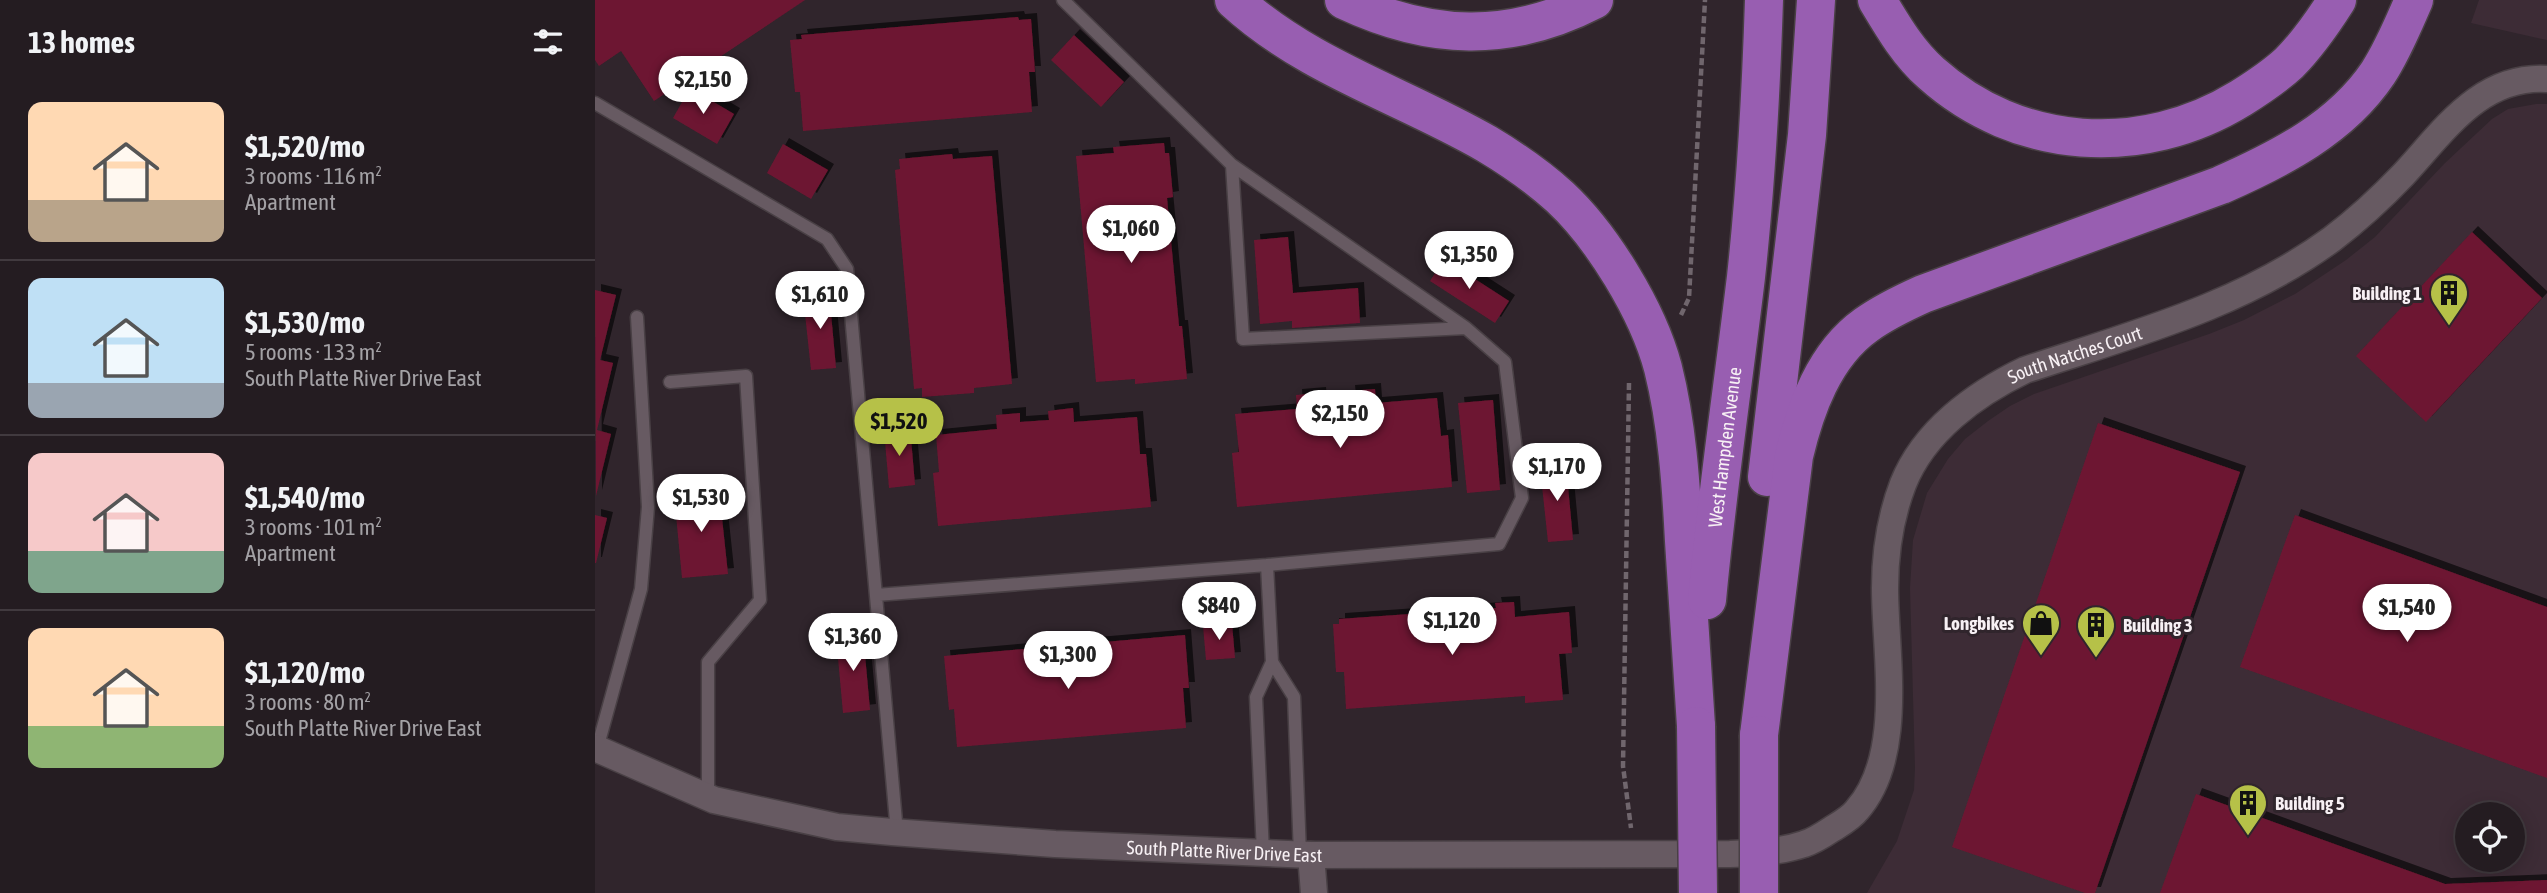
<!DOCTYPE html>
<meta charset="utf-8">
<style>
:root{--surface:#241c21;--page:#2c252a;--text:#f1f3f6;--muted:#a3a1a5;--line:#413a3f;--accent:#b6c148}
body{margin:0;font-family:"Asap Condensed",sans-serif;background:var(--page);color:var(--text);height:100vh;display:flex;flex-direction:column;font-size:26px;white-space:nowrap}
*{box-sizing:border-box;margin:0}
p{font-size:23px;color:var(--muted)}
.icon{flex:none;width:38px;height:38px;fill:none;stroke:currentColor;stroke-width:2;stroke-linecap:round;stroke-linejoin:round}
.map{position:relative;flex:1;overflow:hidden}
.drawer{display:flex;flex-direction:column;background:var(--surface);width:595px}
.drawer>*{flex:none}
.controls{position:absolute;left:1860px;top:802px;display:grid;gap:14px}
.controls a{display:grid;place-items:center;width:70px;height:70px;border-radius:50%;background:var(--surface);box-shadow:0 4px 18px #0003,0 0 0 2px var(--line);font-size:35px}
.price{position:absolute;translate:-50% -60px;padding:0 16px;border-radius:24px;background:#fff;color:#222;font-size:23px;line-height:46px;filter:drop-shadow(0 2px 4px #0008)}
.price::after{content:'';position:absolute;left:50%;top:42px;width:21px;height:16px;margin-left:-10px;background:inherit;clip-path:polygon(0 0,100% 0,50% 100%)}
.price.active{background:var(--accent);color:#111}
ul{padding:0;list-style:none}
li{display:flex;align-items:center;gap:21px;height:175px;padding:0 28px}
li+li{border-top:2px solid var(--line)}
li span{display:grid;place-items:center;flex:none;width:196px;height:140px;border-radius:14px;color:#555}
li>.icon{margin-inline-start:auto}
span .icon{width:84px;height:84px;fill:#fffc;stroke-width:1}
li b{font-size:30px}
h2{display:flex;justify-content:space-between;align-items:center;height:84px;padding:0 28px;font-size:30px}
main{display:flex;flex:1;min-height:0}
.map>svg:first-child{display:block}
.built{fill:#3d2c36;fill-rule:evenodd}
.building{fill:#6d1631;filter:url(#shadow)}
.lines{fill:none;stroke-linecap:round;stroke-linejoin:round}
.service-casing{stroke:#494045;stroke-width:15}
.minor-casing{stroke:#494045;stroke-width:29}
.trunk-casing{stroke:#494045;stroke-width:41}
.path{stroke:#70666d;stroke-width:4.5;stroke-dasharray:7 3.5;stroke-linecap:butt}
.service{stroke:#675a62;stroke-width:12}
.minor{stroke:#675a62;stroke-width:26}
.trunk{stroke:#985eb1;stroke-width:38}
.trunk-bridge-casing{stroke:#494045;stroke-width:41;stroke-linecap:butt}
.trunk-bridge{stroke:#985eb1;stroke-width:38}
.labels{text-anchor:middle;stroke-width:6;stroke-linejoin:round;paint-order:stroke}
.poi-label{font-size:19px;font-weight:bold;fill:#f7f0f4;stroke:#30252c;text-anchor:end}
.street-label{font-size:19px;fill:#f7f0f4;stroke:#30252c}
</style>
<main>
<section class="drawer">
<h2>13 homes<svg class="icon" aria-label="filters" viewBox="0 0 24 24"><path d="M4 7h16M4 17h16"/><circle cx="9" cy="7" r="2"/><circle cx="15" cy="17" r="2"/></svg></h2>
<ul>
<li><span style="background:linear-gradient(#ffd9b3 70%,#b9a48a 0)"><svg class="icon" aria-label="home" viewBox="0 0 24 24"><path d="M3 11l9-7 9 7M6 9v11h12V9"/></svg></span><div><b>$1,520/mo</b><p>3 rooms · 116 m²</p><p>Apartment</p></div></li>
<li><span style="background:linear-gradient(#bfe0f5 75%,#9aa5b1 0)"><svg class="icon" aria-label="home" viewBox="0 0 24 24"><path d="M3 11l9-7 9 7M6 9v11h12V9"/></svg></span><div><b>$1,530/mo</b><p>5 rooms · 133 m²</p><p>South Platte River Drive East</p></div></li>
<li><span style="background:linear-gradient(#f6c9c9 70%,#7fa58c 0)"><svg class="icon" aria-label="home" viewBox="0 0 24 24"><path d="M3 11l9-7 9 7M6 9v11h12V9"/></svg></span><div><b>$1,540/mo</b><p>3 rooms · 101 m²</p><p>Apartment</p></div></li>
<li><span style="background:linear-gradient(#ffd9b3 70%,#8fb573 0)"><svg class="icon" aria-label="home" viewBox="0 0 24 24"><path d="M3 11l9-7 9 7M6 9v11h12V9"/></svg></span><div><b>$1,120/mo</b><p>3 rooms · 80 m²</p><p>South Platte River Drive East</p></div></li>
</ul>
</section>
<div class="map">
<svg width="1952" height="893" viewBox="0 0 1952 893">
<defs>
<filter id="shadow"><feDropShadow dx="6" dy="-6" stdDeviation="0" flood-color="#0009"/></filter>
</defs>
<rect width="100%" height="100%" fill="#30252c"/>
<!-- built -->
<path class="built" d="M1884,0H1952V40L1876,23Z
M1941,104H1952V893H1272L1302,841L1319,790L1320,768L1315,588L1318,540L1332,493L1353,459L1370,439L1393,421L1415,406L1439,394L1614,334L1649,320L1700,294L1751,260L1780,237L1850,163L1897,119L1913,109ZM1872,814H1918V859H1872Z"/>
<!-- building -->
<path class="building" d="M0,0H210L59,101L26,51L4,66L0,60Z
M423,17L424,20L436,19L440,72H434L437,112L208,131L205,92H200L195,40L207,39L206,35Z
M479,35L529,82L506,107L456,60Z
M95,88L139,114L122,144L78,118Z
M569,143L570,153H574L578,197L572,198L584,326H587L592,379L540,384V379L501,382L481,156L519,153L518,147Z
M188,144L233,170L216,199L172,173Z
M357,154L358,159L397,156L417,384L379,388V393L327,397V388L319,389L300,170L305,169L304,159Z
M1877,232L1947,298L1831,422L1761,356Z
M693,237L698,293L763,288L765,323L697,328V321L665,324L659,240Z
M849,259L914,301L900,323L835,281Z
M0,290L21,295L5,360L18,363L2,430L16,434L1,496Z
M234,292L241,368L216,370L208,295Z
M780,389L781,403L842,398L846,436L853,435L857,487L642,507L637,453L644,452L640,414L702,409L701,395L725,393L726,403L755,401L754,391Z
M898,400L905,490L872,493L863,403Z
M478,408L479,422L542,417L545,454H551L556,507L343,526L338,473L344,472L341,435L402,429L401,415L425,413V422L454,420L453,411Z
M1503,423L1645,472L1500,893H1490L1357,847Z
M315,427L320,485L294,488L289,430Z
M971,465L978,540L953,542L945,467Z
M124,490L133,574L87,578L79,494Z
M0,515L12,518L1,563H0Z
M1700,515L1952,607V778L1645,667Z
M919,602L920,617L974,612L977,653L964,654L968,700L930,703V696L751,709L749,672H741L738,624H744V619L901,608L900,603Z
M637,624L640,658L611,660L608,626Z
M268,633L275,710L248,713L241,636Z
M590,635L594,688H588L591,728L362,747L359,709L354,710L349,656Z
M1601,794L1850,884L1952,880V893H1565Z"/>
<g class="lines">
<defs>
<path id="service" d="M468,0L637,165
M0,103L232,239L252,269L302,833
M75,382L151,376L165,600L113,662V797
M672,565L904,544L927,498L910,362L871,328L648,339L637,165L871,328
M281,595L672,565L677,662
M2,749L46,589L53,507L42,317
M668,853L661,697L677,662L699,697L705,854"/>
<g id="minor">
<path id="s1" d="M0,748L119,800L242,827L297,832L460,844L716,855L1135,854C1160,853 1185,852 1209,844C1219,841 1228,835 1237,829C1245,824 1256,818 1262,810C1310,756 1290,654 1290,588C1290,552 1295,518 1308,484C1329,431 1380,394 1430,370C1535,335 1646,306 1737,239C1762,220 1786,198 1808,175C1849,131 1885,75 1952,79"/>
<path d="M716,855L719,893"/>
</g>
<g id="trunk">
<path d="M639,0C712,67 807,95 892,144C917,159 943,177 965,197C1007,236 1053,311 1068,368C1082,424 1086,483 1089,541C1093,603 1097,665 1101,726"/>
<path d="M749,0C834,40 914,44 999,0"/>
<path d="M1282,0C1297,25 1313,53 1336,73C1423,151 1547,159 1646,98C1662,88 1680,76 1694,63C1713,44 1728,22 1742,0"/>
<path d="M1172,477L1212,135L1221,0"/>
<path id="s2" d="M1112,600C1122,492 1138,385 1151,277C1161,185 1166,93 1169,0"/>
<path d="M1164,735L1199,456C1210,409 1229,355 1271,325C1289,312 1308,303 1328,294L1626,185C1685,159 1746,128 1783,73C1798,50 1808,25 1819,0"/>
</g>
</defs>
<!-- service casing -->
<use href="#service" class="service-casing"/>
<!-- minor casing -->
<use href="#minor" class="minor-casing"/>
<!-- trunk casing -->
<use href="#trunk" class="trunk-casing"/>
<!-- path -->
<path class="path" d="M1086,315L1094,298L1110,0
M1034,383L1028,766L1036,828"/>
<!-- service -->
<use href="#service" class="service"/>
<!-- minor -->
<use href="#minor" class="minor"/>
<!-- trunk -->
<use href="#trunk" class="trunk"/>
<defs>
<path id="trunk-bridge" d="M1101,726L1103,893
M1164,735V893"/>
</defs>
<!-- trunk-bridge casing -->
<use href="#trunk-bridge" class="trunk-bridge-casing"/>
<!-- trunk-bridge -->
<use href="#trunk-bridge" class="trunk-bridge"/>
</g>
<!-- icons -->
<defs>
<symbol id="building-pin" viewBox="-11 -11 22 30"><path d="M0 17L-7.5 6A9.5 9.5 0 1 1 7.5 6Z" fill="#b6c148" stroke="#30252c"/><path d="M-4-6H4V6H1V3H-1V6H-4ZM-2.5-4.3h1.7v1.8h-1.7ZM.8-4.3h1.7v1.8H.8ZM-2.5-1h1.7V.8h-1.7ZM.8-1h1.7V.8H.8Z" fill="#111"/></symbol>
<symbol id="shop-pin" viewBox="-11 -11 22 30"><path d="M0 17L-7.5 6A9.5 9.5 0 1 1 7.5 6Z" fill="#b6c148" stroke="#30252c"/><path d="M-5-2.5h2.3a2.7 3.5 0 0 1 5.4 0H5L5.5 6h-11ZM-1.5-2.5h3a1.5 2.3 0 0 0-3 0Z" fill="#111"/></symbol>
</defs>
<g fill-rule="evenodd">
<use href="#building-pin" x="1832" y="271" width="44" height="60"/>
<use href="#shop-pin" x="1424" y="601" width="44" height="60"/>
<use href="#building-pin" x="1479" y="603" width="44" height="60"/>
<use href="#building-pin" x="1631" y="781" width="44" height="60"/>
</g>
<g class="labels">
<!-- poi labels -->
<g class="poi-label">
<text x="1827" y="300">Building 1</text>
<text x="1419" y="630">Longbikes</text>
<text x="1528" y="632" text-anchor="start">Building 3</text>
<text x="1680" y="810" text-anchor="start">Building 5</text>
</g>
<!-- street labels -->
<g class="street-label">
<text dy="7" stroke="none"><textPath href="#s1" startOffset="1846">South Natches Court</textPath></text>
<text dy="7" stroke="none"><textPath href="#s2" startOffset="154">West Hampden Avenue</textPath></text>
<text dy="7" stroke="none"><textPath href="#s1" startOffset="644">South Platte River Drive East</textPath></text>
</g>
</g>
</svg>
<div class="controls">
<a><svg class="icon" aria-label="locate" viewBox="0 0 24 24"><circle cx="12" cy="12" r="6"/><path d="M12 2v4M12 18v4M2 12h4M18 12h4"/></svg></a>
</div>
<b class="price" style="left:108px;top:116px">$2,150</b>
<b class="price" style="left:536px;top:265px">$1,060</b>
<b class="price" style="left:874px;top:291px">$1,350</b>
<b class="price" style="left:225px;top:331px">$1,610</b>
<b class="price" style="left:745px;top:450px">$2,150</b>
<b class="price active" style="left:304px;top:458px">$1,520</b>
<b class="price" style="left:962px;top:503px">$1,170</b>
<b class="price" style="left:106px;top:534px">$1,530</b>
<b class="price" style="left:624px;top:642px">$840</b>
<b class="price" style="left:1812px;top:644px">$1,540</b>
<b class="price" style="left:857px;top:657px">$1,120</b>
<b class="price" style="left:258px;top:673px">$1,360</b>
<b class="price" style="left:473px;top:691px">$1,300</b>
</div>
</main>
